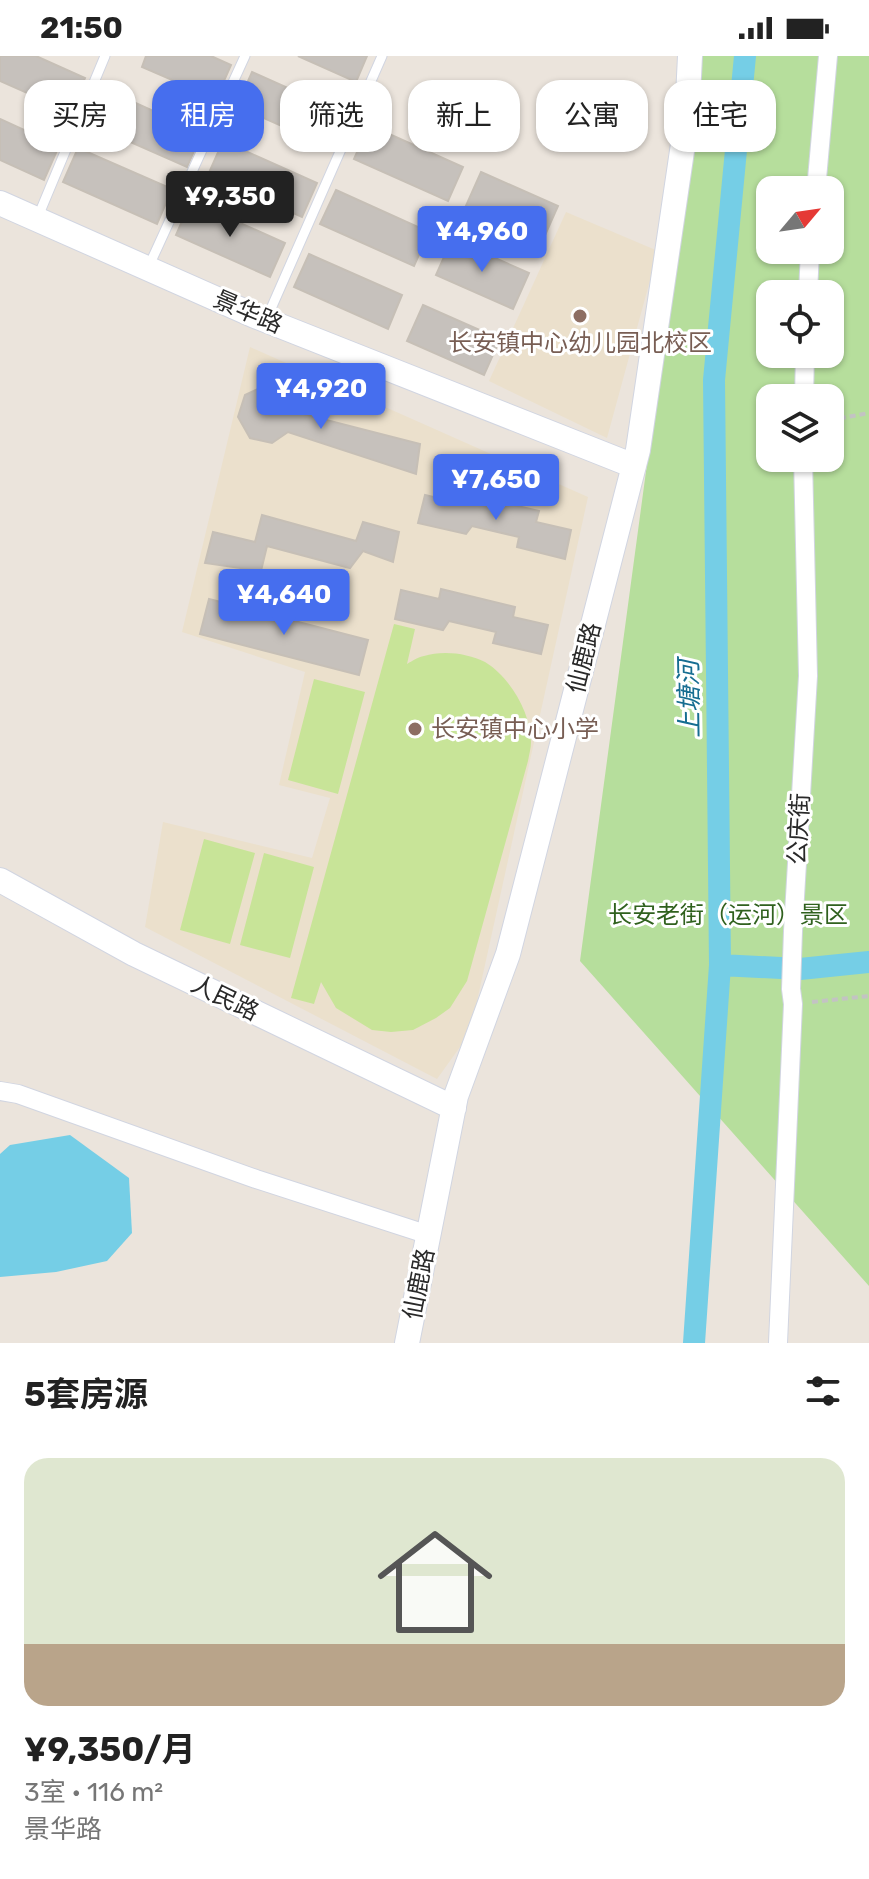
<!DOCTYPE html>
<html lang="zh">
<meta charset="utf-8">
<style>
:root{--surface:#fff;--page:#f6f6f6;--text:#222;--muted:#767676;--accent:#466eee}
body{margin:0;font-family:Rubik,"Noto Sans SC",sans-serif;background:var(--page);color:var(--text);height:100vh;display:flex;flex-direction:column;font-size:30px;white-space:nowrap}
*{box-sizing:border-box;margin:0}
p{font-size:26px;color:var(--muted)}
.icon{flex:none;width:44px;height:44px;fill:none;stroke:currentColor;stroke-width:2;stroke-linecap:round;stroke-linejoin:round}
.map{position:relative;height:1287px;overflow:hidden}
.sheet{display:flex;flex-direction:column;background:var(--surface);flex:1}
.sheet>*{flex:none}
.hud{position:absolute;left:24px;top:24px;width:822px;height:72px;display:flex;gap:16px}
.needle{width:52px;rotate:61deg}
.buttons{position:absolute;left:756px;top:120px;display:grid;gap:16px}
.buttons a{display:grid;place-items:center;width:88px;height:88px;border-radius:16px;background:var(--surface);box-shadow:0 2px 6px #0004;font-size:40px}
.price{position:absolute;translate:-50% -68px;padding:0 18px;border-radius:8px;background:var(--accent);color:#fff;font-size:26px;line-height:52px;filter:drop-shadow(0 2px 4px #0008)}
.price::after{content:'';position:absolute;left:50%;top:48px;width:24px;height:18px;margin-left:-12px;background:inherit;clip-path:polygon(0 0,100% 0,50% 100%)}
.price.selected{background:#222;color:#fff}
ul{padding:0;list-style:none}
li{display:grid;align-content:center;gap:16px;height:424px;padding:0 24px}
li span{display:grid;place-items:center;height:248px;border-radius:24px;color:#555}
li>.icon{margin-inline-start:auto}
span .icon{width:144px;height:144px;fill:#fffc;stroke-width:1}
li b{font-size:34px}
h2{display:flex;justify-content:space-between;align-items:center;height:96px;padding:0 24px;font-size:34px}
.chip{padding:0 28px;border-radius:24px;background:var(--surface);box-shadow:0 2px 6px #0004;font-size:28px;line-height:72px}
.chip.selected{background:var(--accent);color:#fff}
.status{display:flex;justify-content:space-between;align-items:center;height:56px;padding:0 40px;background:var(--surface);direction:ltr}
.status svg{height:22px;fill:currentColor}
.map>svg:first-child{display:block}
.education{fill:#ebe0cc}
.green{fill:#b6de9c;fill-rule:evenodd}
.pitch{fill:#c8e498}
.water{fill:#75cee6}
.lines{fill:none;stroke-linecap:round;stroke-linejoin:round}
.canal{stroke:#75cee6;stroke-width:22}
.building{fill:#c6c1bc;stroke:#c6bfb6;stroke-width:2}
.service-casing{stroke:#d1d5e1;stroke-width:11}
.minor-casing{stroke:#d1d5e1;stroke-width:20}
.tertiary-casing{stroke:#d1d5e1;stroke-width:26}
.path{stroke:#c3c3c3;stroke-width:4;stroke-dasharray:6 4;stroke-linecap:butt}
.service{stroke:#fff;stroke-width:9}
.minor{stroke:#fff;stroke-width:18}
.tertiary{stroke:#fff;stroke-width:24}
.education-dot{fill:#8d6e63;stroke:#fff;stroke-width:3}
.labels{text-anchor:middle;stroke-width:6;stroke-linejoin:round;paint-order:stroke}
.street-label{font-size:24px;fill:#292929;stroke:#fff}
.education-label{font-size:24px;fill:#785e54;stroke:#fff}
.park-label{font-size:24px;fill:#30611e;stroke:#fff}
.water-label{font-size:26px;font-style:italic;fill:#166d91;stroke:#fff}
</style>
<div class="status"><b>21:50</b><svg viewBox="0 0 49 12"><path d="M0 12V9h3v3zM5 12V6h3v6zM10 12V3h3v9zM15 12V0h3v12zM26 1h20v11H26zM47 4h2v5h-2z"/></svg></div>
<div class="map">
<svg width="869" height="1287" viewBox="0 0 869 1287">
<rect width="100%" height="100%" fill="#ebe4dc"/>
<!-- education -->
<path class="education" d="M566,156L658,195L607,382L489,325Z
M250,291L588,441L470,977L437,1023L145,871L163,766L312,802L330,742L279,729L305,616L182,576Z"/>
<!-- green -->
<path class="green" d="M702,0H869V1230L580,905ZM770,134H830V194H770ZM770,238H830V298H770ZM770,342H830V402H770Z"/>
<!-- pitch -->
<path class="pitch" d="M394,568L415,573L407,608C412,605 418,601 424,600C442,594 468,597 485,606C510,621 531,657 531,686C531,692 529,699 528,705L467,925L450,952L436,962L413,974L391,976L372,974L336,952L321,926L314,948L291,942Z
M314,623L365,636L338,738L288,724Z
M204,783L255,797L230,888L180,874Z
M264,797L314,811L290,902L240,889Z"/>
<!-- water -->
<path class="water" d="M70,1079L129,1122L132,1177L107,1205L56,1216L0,1221V1098L10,1089Z"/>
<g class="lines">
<!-- canal -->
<path class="canal" d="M720,909L800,913L869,906
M694,1287L720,909L714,324L745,0"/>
</g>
<!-- building -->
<path class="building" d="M0,0H36L85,22L70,56L0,25Z
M146,0H211L231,9L216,43L142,11Z
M298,0H367L356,26Z
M252,16L346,58L331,92L237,50Z
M109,35L202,77L187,111L94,70Z
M0,63L59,90L44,124L0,104Z
M369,69L463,111L448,145L354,103Z
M223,85L317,127L302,161L208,119Z
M78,92L172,133L157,168L63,126Z
M481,116L558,150L542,186L465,152Z
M336,134L429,176L414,210L320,168Z
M191,145L285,187L270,221L176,179Z
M452,183L529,217L513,253L436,219Z
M309,198L402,239L388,273L294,231Z
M423,249L500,283L484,319L407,285Z
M264,330L283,335L295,356L420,388L416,418L288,376L272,387L250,382L238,361L245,339Z
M465,438L539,455L536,466L571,474L565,503L517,491L519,481L472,470L466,478L418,467L425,439L462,448Z
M262,459L356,485L363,466L399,476L393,506L363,495L350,512L267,490L261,515L205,507L213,476L255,486Z
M441,533L515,551L513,561L548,569L541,598L493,587L496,576L449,565L443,574L395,563L401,534L439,543Z
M209,543L368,584L359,619L200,578Z"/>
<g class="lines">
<defs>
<path id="service" d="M37,163L105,0
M148,212L245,0
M266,264L382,0"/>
<path id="minor" d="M816,134L828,0
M808,238L810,194
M804,342L805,298
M0,1035L18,1038L256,1123L429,1179
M778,1287L793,948L791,933L793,875L808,620L803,402"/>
<path id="tertiary" d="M0,147L255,260L634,410
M0,824L134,898L454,1052
M407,1287L456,1040L508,898L638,394L687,61L690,0"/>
</defs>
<!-- service casing -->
<use href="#service" class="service-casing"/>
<!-- minor casing -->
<use href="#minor" class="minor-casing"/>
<!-- tertiary casing -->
<use href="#tertiary" class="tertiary-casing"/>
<!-- path -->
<path class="path" d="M830,364L869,357
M812,946L869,940"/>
<!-- service -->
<use href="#service" class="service"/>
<!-- minor -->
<use href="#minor" class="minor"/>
<!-- tertiary -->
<use href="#tertiary" class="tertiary"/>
</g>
<!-- markers -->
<g class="education-dot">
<circle cx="580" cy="260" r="8"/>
<circle cx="415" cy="673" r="8"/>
</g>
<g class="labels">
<!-- street labels -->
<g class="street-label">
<text transform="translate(248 256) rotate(23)" y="8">景华路</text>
<text transform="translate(584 602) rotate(-76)" y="8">仙鹿路</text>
<text transform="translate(799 773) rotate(-87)" y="8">公庆街</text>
<text transform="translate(225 942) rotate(26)" y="8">人民路</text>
<text transform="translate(419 1228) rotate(-79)" y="8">仙鹿路</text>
</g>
<!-- education labels -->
<g class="education-label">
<text x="580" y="295">长安镇中心幼儿园北校区</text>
<text x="431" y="681" text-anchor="start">长安镇中心小学</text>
</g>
<!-- park labels -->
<g class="park-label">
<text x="728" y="867">长安老街（运河）景区</text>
</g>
<!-- water labels -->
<g class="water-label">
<text transform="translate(689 643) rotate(-91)" y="9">上塘河</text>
</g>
</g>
</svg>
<div class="buttons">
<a><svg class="needle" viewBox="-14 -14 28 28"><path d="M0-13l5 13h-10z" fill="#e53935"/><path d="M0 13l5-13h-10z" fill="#767676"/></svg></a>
<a><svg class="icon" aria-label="locate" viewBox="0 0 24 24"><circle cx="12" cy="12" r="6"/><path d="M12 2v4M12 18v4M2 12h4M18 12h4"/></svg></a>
<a><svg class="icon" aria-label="layers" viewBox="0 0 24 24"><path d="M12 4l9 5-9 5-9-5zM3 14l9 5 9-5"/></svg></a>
</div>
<b class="price selected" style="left:230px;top:183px">¥9,350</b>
<b class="price" style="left:482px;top:218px">¥4,960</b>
<b class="price" style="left:321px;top:375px">¥4,920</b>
<b class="price" style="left:496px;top:466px">¥7,650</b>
<b class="price" style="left:284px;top:581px">¥4,640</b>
<div class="hud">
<a class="chip">买房</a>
<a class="chip selected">租房</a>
<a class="chip">筛选</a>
<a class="chip">新上</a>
<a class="chip">公寓</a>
<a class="chip">住宅</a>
</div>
</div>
<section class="sheet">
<h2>5套房源<svg class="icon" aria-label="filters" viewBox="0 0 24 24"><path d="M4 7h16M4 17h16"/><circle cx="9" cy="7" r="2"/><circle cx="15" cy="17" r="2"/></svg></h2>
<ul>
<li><span style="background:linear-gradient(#dfe7d0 75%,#b9a48a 0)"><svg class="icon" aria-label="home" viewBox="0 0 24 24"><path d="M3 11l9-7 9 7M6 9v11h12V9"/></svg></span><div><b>¥9,350/月</b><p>3室 · 116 m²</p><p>景华路</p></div></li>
</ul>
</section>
